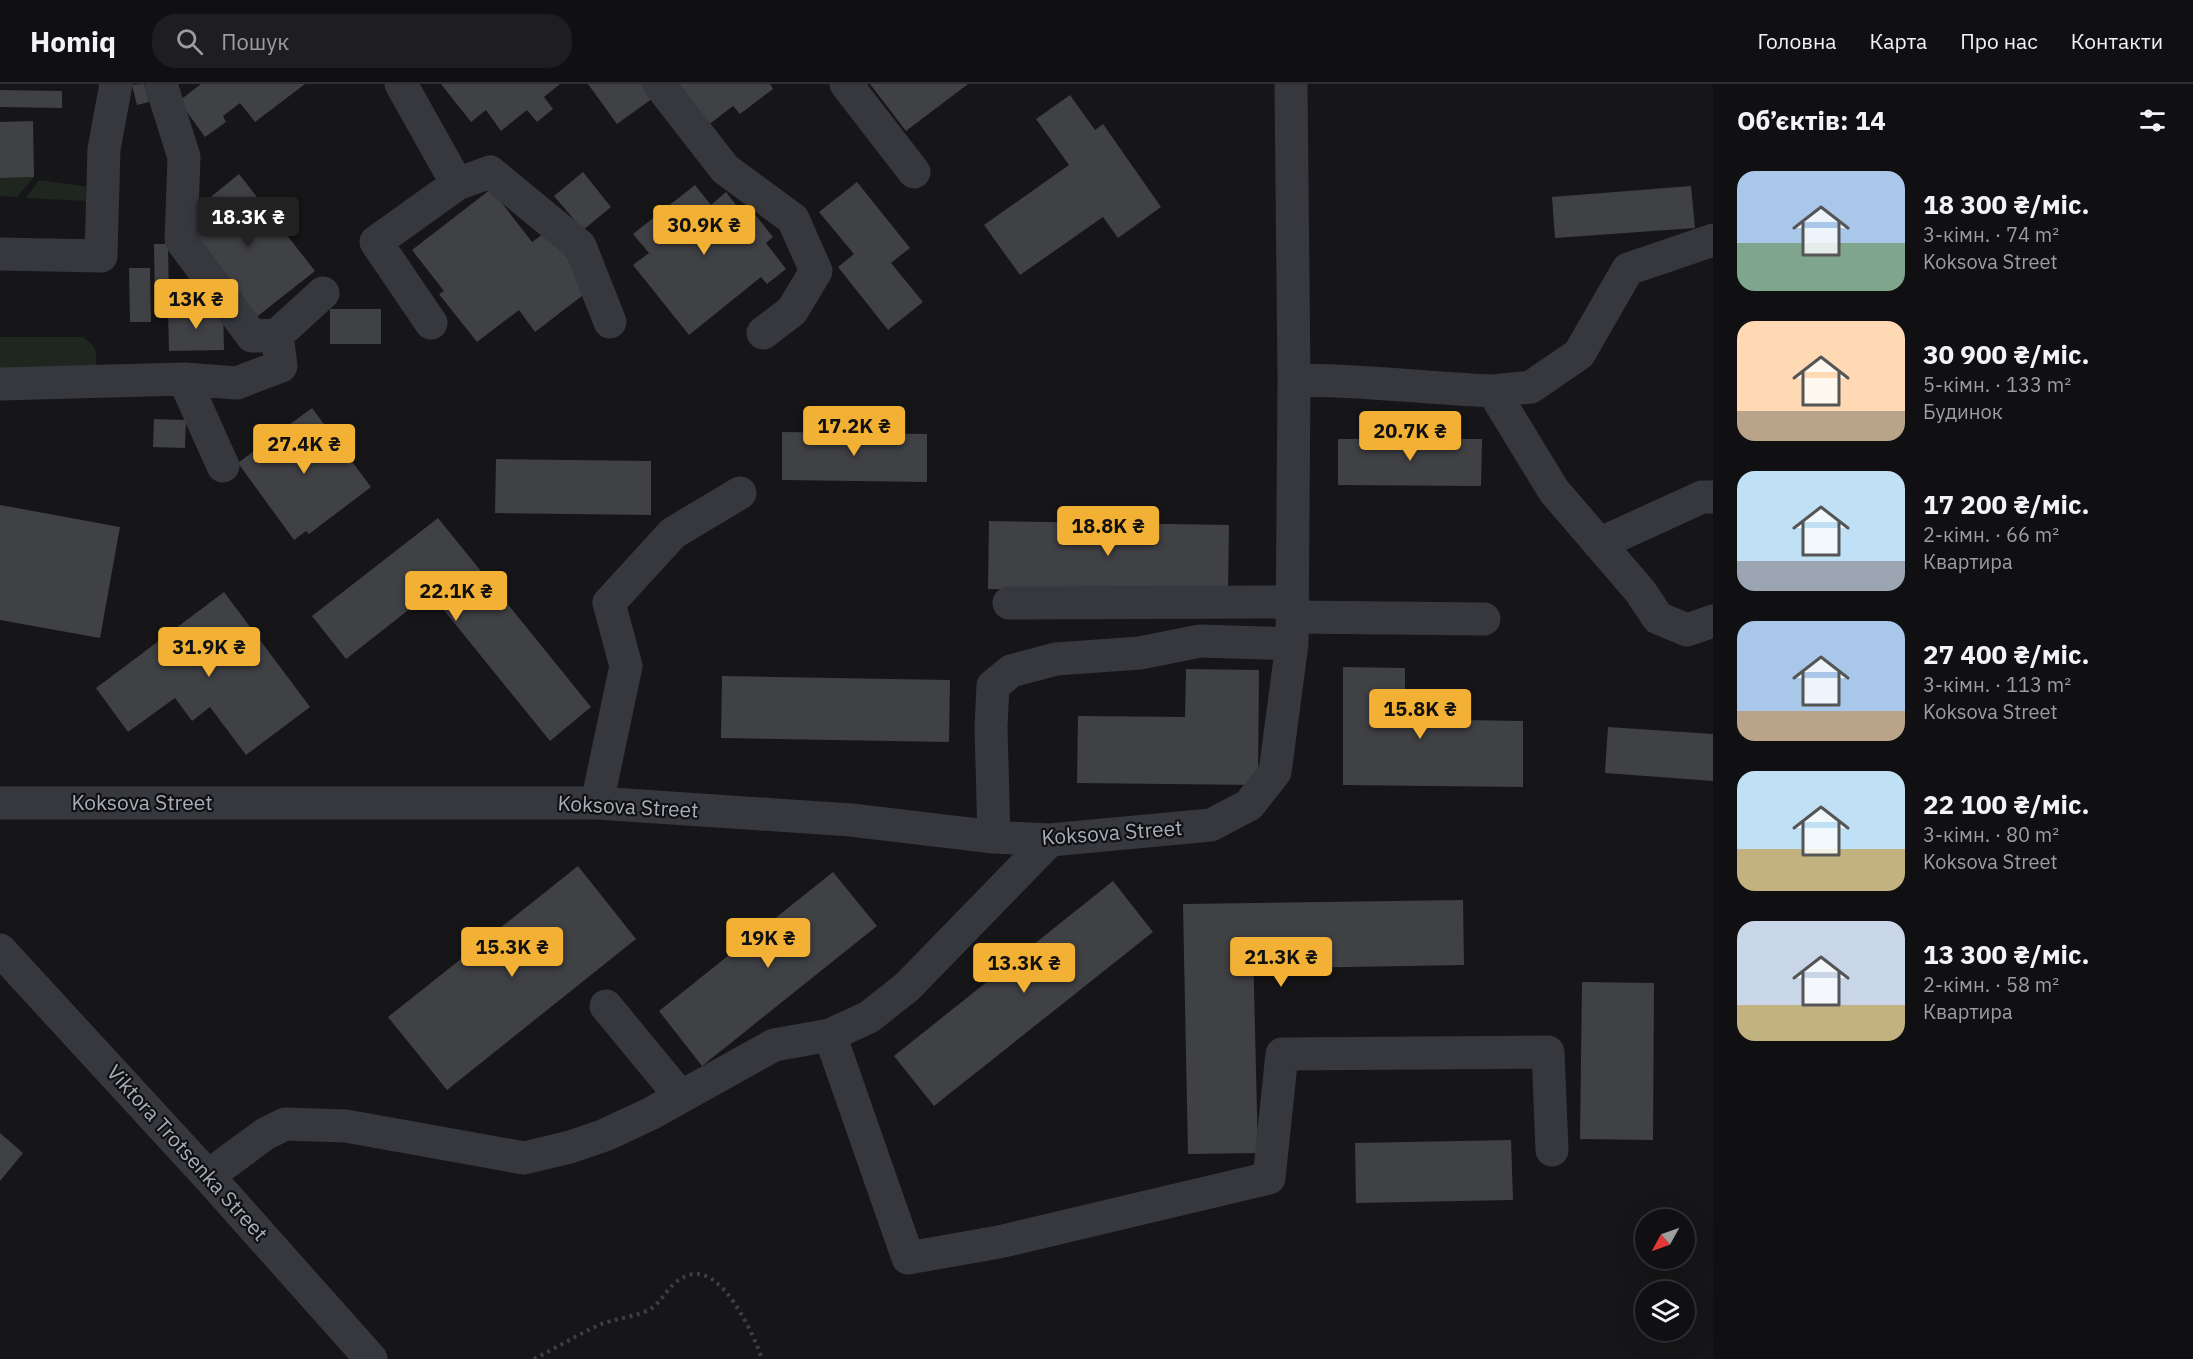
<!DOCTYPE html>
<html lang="uk">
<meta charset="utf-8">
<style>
:root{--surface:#101012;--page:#1e1e20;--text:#f1f3f6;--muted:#9c9d9f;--line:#303032;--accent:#f2b134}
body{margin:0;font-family:"IBM Plex Sans",sans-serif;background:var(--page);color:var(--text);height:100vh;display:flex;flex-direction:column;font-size:22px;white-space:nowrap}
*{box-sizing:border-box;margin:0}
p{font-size:20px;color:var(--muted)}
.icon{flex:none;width:33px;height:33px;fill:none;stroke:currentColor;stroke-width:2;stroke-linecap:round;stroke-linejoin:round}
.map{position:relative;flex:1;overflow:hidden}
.drawer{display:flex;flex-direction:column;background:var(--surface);width:480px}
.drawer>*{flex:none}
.needle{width:39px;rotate:230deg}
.controls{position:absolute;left:1635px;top:1125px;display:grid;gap:12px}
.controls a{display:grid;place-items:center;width:60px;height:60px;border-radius:50%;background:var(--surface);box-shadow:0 6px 24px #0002,0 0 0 2px var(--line);font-size:30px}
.price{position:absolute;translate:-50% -51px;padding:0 14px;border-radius:6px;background:var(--accent);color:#111;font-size:20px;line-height:39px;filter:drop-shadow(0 2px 3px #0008)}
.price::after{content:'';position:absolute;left:50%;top:36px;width:18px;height:14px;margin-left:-9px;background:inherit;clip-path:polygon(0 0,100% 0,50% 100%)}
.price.selected{background:#222;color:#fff}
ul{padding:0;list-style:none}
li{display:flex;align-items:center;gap:18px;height:150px;padding:0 24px}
li span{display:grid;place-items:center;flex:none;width:168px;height:120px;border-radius:18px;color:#555}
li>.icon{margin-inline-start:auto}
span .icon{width:72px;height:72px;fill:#fffc;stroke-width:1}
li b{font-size:26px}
h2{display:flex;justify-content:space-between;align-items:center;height:72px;padding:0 24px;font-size:26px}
header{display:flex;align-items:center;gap:36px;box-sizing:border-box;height:84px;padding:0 30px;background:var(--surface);border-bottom:2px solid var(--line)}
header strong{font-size:28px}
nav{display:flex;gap:33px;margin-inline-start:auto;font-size:21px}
.search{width:420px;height:54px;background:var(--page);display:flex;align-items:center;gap:15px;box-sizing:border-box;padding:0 21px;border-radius:24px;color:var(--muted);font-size:22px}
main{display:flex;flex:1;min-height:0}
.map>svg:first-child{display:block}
.green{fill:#1e261f}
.building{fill:#404145}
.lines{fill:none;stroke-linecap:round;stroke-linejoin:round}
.path{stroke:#3d3f44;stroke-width:4;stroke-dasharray:3 4.5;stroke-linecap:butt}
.minor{stroke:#37383d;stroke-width:33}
.labels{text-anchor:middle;stroke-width:4.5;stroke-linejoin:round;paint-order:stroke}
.street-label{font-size:21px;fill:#a8adb8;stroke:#111113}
</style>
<header>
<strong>Homiq</strong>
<div class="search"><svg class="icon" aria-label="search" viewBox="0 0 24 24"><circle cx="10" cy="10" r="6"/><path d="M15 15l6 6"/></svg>Пошук</div>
<nav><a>Головна</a><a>Карта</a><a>Про нас</a><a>Контакти</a></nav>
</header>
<main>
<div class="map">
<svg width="1713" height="1275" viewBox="0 0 1713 1275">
<rect width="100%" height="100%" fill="#161618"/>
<!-- green -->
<path class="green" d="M34,93L17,113L0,112V94Z
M39,96L89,103L88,117L26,114Z
M0,253H83C95,261 98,268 96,283L0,289Z"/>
<!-- building -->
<path class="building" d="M144,0L149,18L137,21L132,1Z
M201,0H305L255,38L240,19L223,32L226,38L205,53L179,17Z
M441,0H560L544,13L553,25L537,38L527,26L501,47L486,26L471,38Z
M588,0H642L653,14L617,40Z
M669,0H770L773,5L740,30L733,22L703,45Z
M870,0H968L906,47Z
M0,6L62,7V24L0,23Z
M1070,11L1095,46L1103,40L1161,123L1118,154L1103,133L1020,191L984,141L1069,81L1036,35Z
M33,37L34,93L0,94V38Z
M583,88L611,123L583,146L554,112Z
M239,90L315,187L254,235L183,146L212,123L207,116Z
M857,98L910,164L891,179L923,218L888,246L838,183L854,170L819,128Z
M695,101L711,121L726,108L743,130L750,124L773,153L766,159L786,185L767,200L761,193L689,251L633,181L649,169L633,150Z
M1691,102L1695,144L1555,154L1552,113Z
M491,105L532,158L547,147L591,205L535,248L519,226L477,258L439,210L444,207L412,166Z
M154,160H168L169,220H155Z
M129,184H150L151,238H130Z
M223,225L224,266L169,267L168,226Z
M330,225H381V260H330Z
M312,324L371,403L309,450L306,447L294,456L238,379Z
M154,335L186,336L185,364L153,363Z
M782,348L927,350V398L782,396Z
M1338,355H1482L1481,402L1338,401Z
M496,375L651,377V431L495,429Z
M0,421L120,443L100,554L0,536Z
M438,434L591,623L550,657L430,509L346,575L312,532Z
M989,437L1229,441L1228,509L988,505Z
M224,508L310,623L246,671L210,623L192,637L175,614L128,648L96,604Z
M1343,583L1405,584V635L1523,637V703L1343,701Z
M1186,585L1259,586L1258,701L1077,699L1078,632L1185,633Z
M722,592L950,596L949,658L721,654Z
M1608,643L1713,650V697L1605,689Z
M578,782L636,855L447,1006L388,933Z
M833,788L877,842L702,982L659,927Z
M1113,797L1153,848L934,1022L894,972Z
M1463,816L1464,881L1289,884V863L1253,864L1258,1069L1188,1070L1183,820Z
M1582,898L1654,899L1653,1056L1580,1055Z
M0,1049L23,1069L0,1097Z
M1511,1056L1513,1116L1356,1119L1355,1059Z"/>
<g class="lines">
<!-- path -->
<path class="path" d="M534,1275C556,1264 577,1251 599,1241C615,1234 638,1233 652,1224C666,1213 670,1197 689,1191C722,1180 754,1251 762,1275"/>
<!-- minor -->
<path class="minor" d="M161,0L184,73L181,156L252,252L277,251
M401,0L457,100L376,158L431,239
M659,0L725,85L793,135L816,187L792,227L763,249
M846,0L914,88
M457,100L490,88L580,162L610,238
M0,170L101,172L104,65L116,0
M184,295L223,382
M1294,296C1361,296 1427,304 1493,307L1554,407L1640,507L1658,534L1687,546L1713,537
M0,300L184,295L237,299L281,282L277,251L323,209
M1493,307L1531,303L1579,270L1628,185L1713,156
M1599,460L1702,413H1713
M1009,519L1293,518
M1293,533L1484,535
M0,719H597L851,736L994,753L1050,756L1211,741L1249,721L1275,688L1292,560L1294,296L1291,0
M597,719L626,582L609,519L673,449L740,409
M994,753L991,643L993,602L1011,587L1056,575L1140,569L1200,557L1292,560
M0,866L208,1092L371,1275
M606,922L681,1013
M830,951L908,1174L999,1158L1269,1094L1282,970L1548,968L1552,1066
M208,1092L265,1050L285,1040L346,1042L524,1074L570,1063L605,1051L650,1030L774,961L830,951L869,933L907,903L1050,756"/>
</g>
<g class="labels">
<!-- street labels -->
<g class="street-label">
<text x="142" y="726">Koksova Street</text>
<text transform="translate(628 723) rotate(3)" y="7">Koksova Street</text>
<text transform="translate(1112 749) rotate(-4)" y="7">Koksova Street</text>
<text transform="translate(187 1069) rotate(48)" y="7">Viktora Trotsenka Street</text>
</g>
</g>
</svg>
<div class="controls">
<a><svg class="needle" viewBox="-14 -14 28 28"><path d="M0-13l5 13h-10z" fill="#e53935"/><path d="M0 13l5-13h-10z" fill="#9c9d9f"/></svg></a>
<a><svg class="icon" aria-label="layers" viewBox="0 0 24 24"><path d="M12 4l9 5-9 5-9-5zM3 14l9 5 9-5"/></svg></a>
</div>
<b class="price selected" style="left:248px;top:164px">18.3K ₴</b>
<b class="price" style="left:704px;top:172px">30.9K ₴</b>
<b class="price" style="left:196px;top:246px">13K ₴</b>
<b class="price" style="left:854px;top:373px">17.2K ₴</b>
<b class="price" style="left:1410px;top:378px">20.7K ₴</b>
<b class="price" style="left:304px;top:391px">27.4K ₴</b>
<b class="price" style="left:1108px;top:473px">18.8K ₴</b>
<b class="price" style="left:456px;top:538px">22.1K ₴</b>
<b class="price" style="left:209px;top:594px">31.9K ₴</b>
<b class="price" style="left:1420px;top:656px">15.8K ₴</b>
<b class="price" style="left:768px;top:885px">19K ₴</b>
<b class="price" style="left:512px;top:894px">15.3K ₴</b>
<b class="price" style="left:1281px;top:904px">21.3K ₴</b>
<b class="price" style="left:1024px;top:910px">13.3K ₴</b>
</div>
<section class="drawer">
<h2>Об’єктів: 14<svg class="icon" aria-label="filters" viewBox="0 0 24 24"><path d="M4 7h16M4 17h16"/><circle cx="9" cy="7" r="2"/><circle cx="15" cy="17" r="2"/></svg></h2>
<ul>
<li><span style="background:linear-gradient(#a9c7e8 60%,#7fa58c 0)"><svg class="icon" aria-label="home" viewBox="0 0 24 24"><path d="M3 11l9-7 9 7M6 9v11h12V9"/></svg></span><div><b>18 300 ₴/міс.</b><p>3-кімн. · 74 m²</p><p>Koksova Street</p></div></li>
<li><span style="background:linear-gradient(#ffd9b3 75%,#b9a48a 0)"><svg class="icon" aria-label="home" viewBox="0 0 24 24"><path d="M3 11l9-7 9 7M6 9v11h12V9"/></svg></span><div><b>30 900 ₴/міс.</b><p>5-кімн. · 133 m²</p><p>Будинок</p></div></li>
<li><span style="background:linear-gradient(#bfe0f5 75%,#9aa5b1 0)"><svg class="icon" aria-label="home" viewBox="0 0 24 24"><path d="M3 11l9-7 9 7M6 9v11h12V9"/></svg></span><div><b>17 200 ₴/міс.</b><p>2-кімн. · 66 m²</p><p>Квартира</p></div></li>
<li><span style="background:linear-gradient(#a9c7e8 75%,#b9a48a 0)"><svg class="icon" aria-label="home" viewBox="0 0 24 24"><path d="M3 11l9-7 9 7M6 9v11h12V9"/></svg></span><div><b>27 400 ₴/міс.</b><p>3-кімн. · 113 m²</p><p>Koksova Street</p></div></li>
<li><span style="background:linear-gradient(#bfe0f5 65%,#c2b280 0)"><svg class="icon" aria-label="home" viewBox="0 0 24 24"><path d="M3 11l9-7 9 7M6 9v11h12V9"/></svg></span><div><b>22 100 ₴/міс.</b><p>3-кімн. · 80 m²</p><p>Koksova Street</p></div></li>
<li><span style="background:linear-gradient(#c9d6e8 70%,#c2b280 0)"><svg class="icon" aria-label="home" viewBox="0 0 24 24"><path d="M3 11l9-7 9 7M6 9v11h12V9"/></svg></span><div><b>13 300 ₴/міс.</b><p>2-кімн. · 58 m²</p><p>Квартира</p></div></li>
</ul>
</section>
</main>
